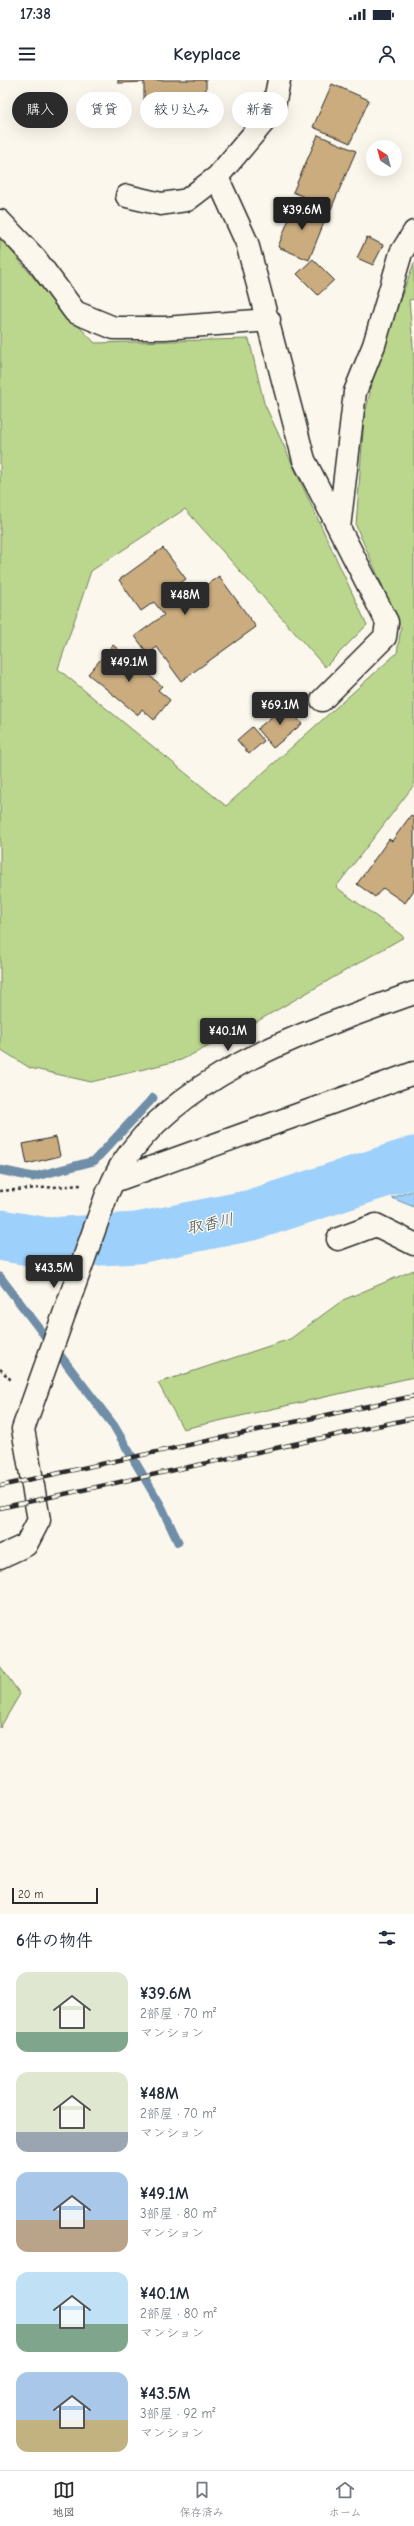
<!DOCTYPE html>
<html lang="ja">
<meta charset="utf-8">
<style>
:root{--surface:#fff;--page:#f6f6f7;--text:#1f2937;--muted:#747a83;--line:#e0e1e3;--accent:#2b2b2b}
body{margin:0;font-family:"Comic Neue","Klee One",sans-serif;background:var(--page);color:var(--text);height:100vh;display:flex;flex-direction:column;font-size:15px;white-space:nowrap}
*{box-sizing:border-box;margin:0}
p{font-size:13px;color:var(--muted)}
.icon{flex:none;width:22px;height:22px;fill:none;stroke:currentColor;stroke-width:2;stroke-linecap:round;stroke-linejoin:round}
.map{position:relative;height:1834px;overflow:hidden}
.side{display:flex;flex-direction:column;background:var(--surface);flex:1}
.side>*{flex:none}
.guide{position:absolute;left:12px;top:12px;width:390px;height:36px;display:flex;gap:8px}
.needle{width:26px;rotate:324deg}
.fabs{position:absolute;left:366px;top:60px;display:grid;gap:8px}
.fabs a{display:grid;place-items:center;width:36px;height:36px;border-radius:50%;background:var(--surface);box-shadow:0 4px 16px #0002;font-size:20px}
.scale{position:absolute;left:12px;bottom:10px;width:86px;box-sizing:border-box;padding-left:4px;border:2px solid #2b2b2b;border-top:0;font-size:11px;line-height:14px;white-space:nowrap;color:#2b2b2b;-webkit-text-stroke:3px #fbf7ec;paint-order:stroke}
.price{position:absolute;translate:-50% -34px;padding:0 9px;border-radius:4px;background:var(--accent);color:#fff;font-size:13px;line-height:26px;filter:drop-shadow(0 1px 2px #0008)}
.price::after{content:'';position:absolute;left:50%;top:24px;width:12px;height:9px;margin-left:-6px;background:inherit;clip-path:polygon(0 0,100% 0,50% 100%)}
.price.selected{background:#222;color:#fff}
ul{padding:0;list-style:none}
li{display:flex;align-items:center;gap:12px;height:100px;padding:0 16px}
li span{display:grid;place-items:center;flex:none;width:112px;height:80px;border-radius:12px;color:#555}
li>.icon{margin-inline-start:auto}
span .icon{width:48px;height:48px;fill:#fffc;stroke-width:1}
li b{font-size:17px}
h2{display:flex;justify-content:space-between;align-items:center;height:48px;padding:0 16px;font-size:17px}
.chip{padding:0 14px;border-radius:18px;background:var(--surface);box-shadow:0 4px 16px #0002;font-size:14px;line-height:36px}
.chip.selected{background:var(--accent);color:#fff}
.status{display:flex;justify-content:space-between;align-items:center;height:28px;padding:0 20px;background:var(--surface);direction:ltr}
.status svg{height:11px;fill:currentColor}
header{display:flex;justify-content:space-between;align-items:center;height:52px;padding:0 16px;background:var(--surface);font-size:18px;font-weight:600}
.tabs{display:flex;justify-content:space-around;align-items:center;height:56px;border-top:1px solid var(--line);background:var(--surface);font-size:11px;color:var(--muted)}
.tabs a{display:grid;justify-items:center;gap:2px}
.tabs .selected{color:var(--accent)}
.map>svg:first-child{display:block}
.green{fill:#bbd78e;stroke:#73815c}
.water{fill:#9dd0fa;stroke:#6f8ea7}
.lines{fill:none;stroke-linecap:round;stroke-linejoin:round}
.stream{stroke:#6f8ea7;stroke-width:9}
.river{stroke:#9dd0fa;stroke-width:51}
.building{fill:#caac7f;stroke:#2b2b2b}
.minor-casing{stroke:#2b2b2b;stroke-width:25}
.path{stroke:#2b2b2b;stroke-width:2.5;stroke-dasharray:3 3;stroke-linecap:butt}
.minor{stroke:#fbf7ec;stroke-width:22}
.rail-casing{stroke:#2b2b2b;stroke-width:4.5}
.rail{stroke:#fbf7ec;stroke-width:3;stroke-dasharray:9;stroke-linecap:butt}
.labels{text-anchor:middle;stroke-width:3;stroke-linejoin:round;paint-order:stroke}
.water-label{font-size:16px;font-style:italic;fill:#48545f;stroke:#fbf7ec}
</style>
<div class="status"><b>17:38</b><svg viewBox="0 0 49 12"><path d="M0 12V9h3v3zM5 12V6h3v6zM10 12V3h3v9zM15 12V0h3v12zM26 1h20v11H26zM47 4h2v5h-2z"/></svg></div>
<header><svg class="icon" aria-label="menu" viewBox="0 0 24 24"><path d="M4 6h16M4 12h16M4 18h16"/></svg>Keyplace<svg class="icon" aria-label="person" viewBox="0 0 24 24"><circle cx="12" cy="8" r="4"/><path d="M4 21q1-7 8-7t8 7"/></svg></header>
<div class="map">
<svg width="414" height="1834" viewBox="0 0 414 1834">
<rect width="100%" height="100%" fill="#fbf7ec"/>
<filter id="ink" filterUnits="userSpaceOnUse"><feTurbulence type="fractalNoise" baseFrequency=".025" numOctaves="2"/><feDisplacementMap in="SourceGraphic" scale="8" xChannelSelector="R" yChannelSelector="G"/><feConvolveMatrix kernelMatrix="1 2 1 2 8 2 1 2 1" color-interpolation-filters="sRGB"/></filter>
<g filter="url(#ink)">
<!-- green -->
<path class="green" d="M0,157L48,215L95,263L249,259L264,323L367,545L325,587L185,429L91,491L58,589L226,726L397,573L401,548L356,446L364,339L377,281L414,183V219L409,220L414,277V705L336,807L404,857L249,946L181,980L91,1002L30,988L0,969Z
M414,1190V1297L183,1349L158,1303L290,1259L343,1220Z
M0,1586L20,1614L0,1648Z"/>
<!-- water -->
<path class="water" d="M414,1110V1127L392,1118Z"/>
<g class="lines">
<!-- stream -->
<path class="stream" d="M0,1090L33,1097L94,1081L153,1018
M0,1197L114,1346L161,1426L178,1462"/>
<!-- river -->
<path class="river" d="M0,1155L47,1163L137,1158L252,1135L414,1082"/>
</g>
<!-- building -->
<path class="building" d="M118,0H144V2L118,3Z
M144,0H206V25L144,27Z
M332,4L369,20L350,63L313,47Z
M318,55L356,71L331,129L293,112Z
M295,123L327,135L309,180L278,167Z
M367,157L383,165L373,185L357,178Z
M313,179L334,200L318,215L297,194Z
M163,468L186,499L169,511L179,524L219,496L256,547L181,601L157,567L148,574L135,556L164,535L154,522L141,531L119,500Z
M113,565L162,606L158,610L170,620L154,640L142,629L138,635L88,594Z
M286,625L302,644L273,668L257,649Z
M252,647L264,661L249,674L237,660Z
M411,735L414,737V810L405,823L383,808L375,817L357,804L389,759L392,761Z
M56,1057L60,1076L27,1084L23,1064Z"/>
<g class="lines">
<defs>
<path id="minor" d="M217,97L247,163L304,380L339,448
M127,116L161,124L187,120L217,97L273,31L279,0
M0,141L35,178L75,232L114,248H165L269,240
M322,620L385,557L387,542L339,448L355,312L374,265L401,173L414,152
M114,1101L414,993
M338,1159L376,1145L414,1164
M0,1477L26,1465L39,1440L23,1349L107,1114C112,1104 116,1093 122,1084C183,990 315,949 414,913"/>
</defs>
<!-- minor casing -->
<use href="#minor" class="minor-casing"/>
<!-- path -->
<path class="path" d="M0,1111L82,1105
M0,1289L12,1301"/>
<!-- minor -->
<use href="#minor" class="minor"/>
<defs>
<path id="rail" d="M0,1406L414,1316
M0,1428L414,1338"/>
</defs>
<!-- rail casing -->
<use href="#rail" class="rail-casing"/>
<!-- rail -->
<use href="#rail" class="rail"/>
</g>
</g>
<g class="labels">
<!-- water labels -->
<g class="water-label">
<text transform="translate(210 1143) rotate(-12)" y="6">取香川</text>
</g>
</g>
</svg>
<div class="fabs">
<a><svg class="needle" viewBox="-14 -14 28 28"><path d="M0-13l5 13h-10z" fill="#e53935"/><path d="M0 13l5-13h-10z" fill="#747a83"/></svg></a>
</div>
<div class="scale">20 m</div>
<b class="price selected" style="left:302px;top:151px">¥39.6M</b>
<b class="price" style="left:185px;top:536px">¥48M</b>
<b class="price" style="left:129px;top:603px">¥49.1M</b>
<b class="price" style="left:280px;top:646px">¥69.1M</b>
<b class="price" style="left:228px;top:972px">¥40.1M</b>
<b class="price" style="left:54px;top:1209px">¥43.5M</b>
<div class="guide">
<a class="chip selected">購入</a>
<a class="chip">賃貸</a>
<a class="chip">絞り込み</a>
<a class="chip">新着</a>
</div>
</div>
<section class="side">
<h2>6件の物件<svg class="icon" aria-label="filters" viewBox="0 0 24 24"><path d="M4 7h16M4 17h16"/><circle cx="9" cy="7" r="2"/><circle cx="15" cy="17" r="2"/></svg></h2>
<ul>
<li><span style="background:linear-gradient(#dfe7d0 75%,#7fa58c 0)"><svg class="icon" aria-label="home" viewBox="0 0 24 24"><path d="M3 11l9-7 9 7M6 9v11h12V9"/></svg></span><div><b>¥39.6M</b><p>2部屋 · 70 m²</p><p>マンション</p></div></li>
<li><span style="background:linear-gradient(#dfe7d0 75%,#9aa5b1 0)"><svg class="icon" aria-label="home" viewBox="0 0 24 24"><path d="M3 11l9-7 9 7M6 9v11h12V9"/></svg></span><div><b>¥48M</b><p>2部屋 · 70 m²</p><p>マンション</p></div></li>
<li><span style="background:linear-gradient(#a9c7e8 60%,#b9a48a 0)"><svg class="icon" aria-label="home" viewBox="0 0 24 24"><path d="M3 11l9-7 9 7M6 9v11h12V9"/></svg></span><div><b>¥49.1M</b><p>3部屋 · 80 m²</p><p>マンション</p></div></li>
<li><span style="background:linear-gradient(#bfe0f5 65%,#7fa58c 0)"><svg class="icon" aria-label="home" viewBox="0 0 24 24"><path d="M3 11l9-7 9 7M6 9v11h12V9"/></svg></span><div><b>¥40.1M</b><p>2部屋 · 80 m²</p><p>マンション</p></div></li>
<li><span style="background:linear-gradient(#a9c7e8 60%,#c2b280 0)"><svg class="icon" aria-label="home" viewBox="0 0 24 24"><path d="M3 11l9-7 9 7M6 9v11h12V9"/></svg></span><div><b>¥43.5M</b><p>3部屋 · 92 m²</p><p>マンション</p></div></li>
</ul>
</section>
<nav class="tabs">
<a class="selected"><svg class="icon" aria-label="map" viewBox="0 0 24 24"><path d="M3 6l6-2 6 2 6-2v14l-6 2-6-2-6 2zM9 4v14M15 6v14"/></svg>地図</a>
<a><svg class="icon" aria-label="saved" viewBox="0 0 24 24"><path d="M7 4h10v16l-5-4-5 4z"/></svg>保存済み</a>
<a><svg class="icon" aria-label="home" viewBox="0 0 24 24"><path d="M3 11l9-7 9 7M6 9v11h12V9"/></svg>ホーム</a>
</nav>
